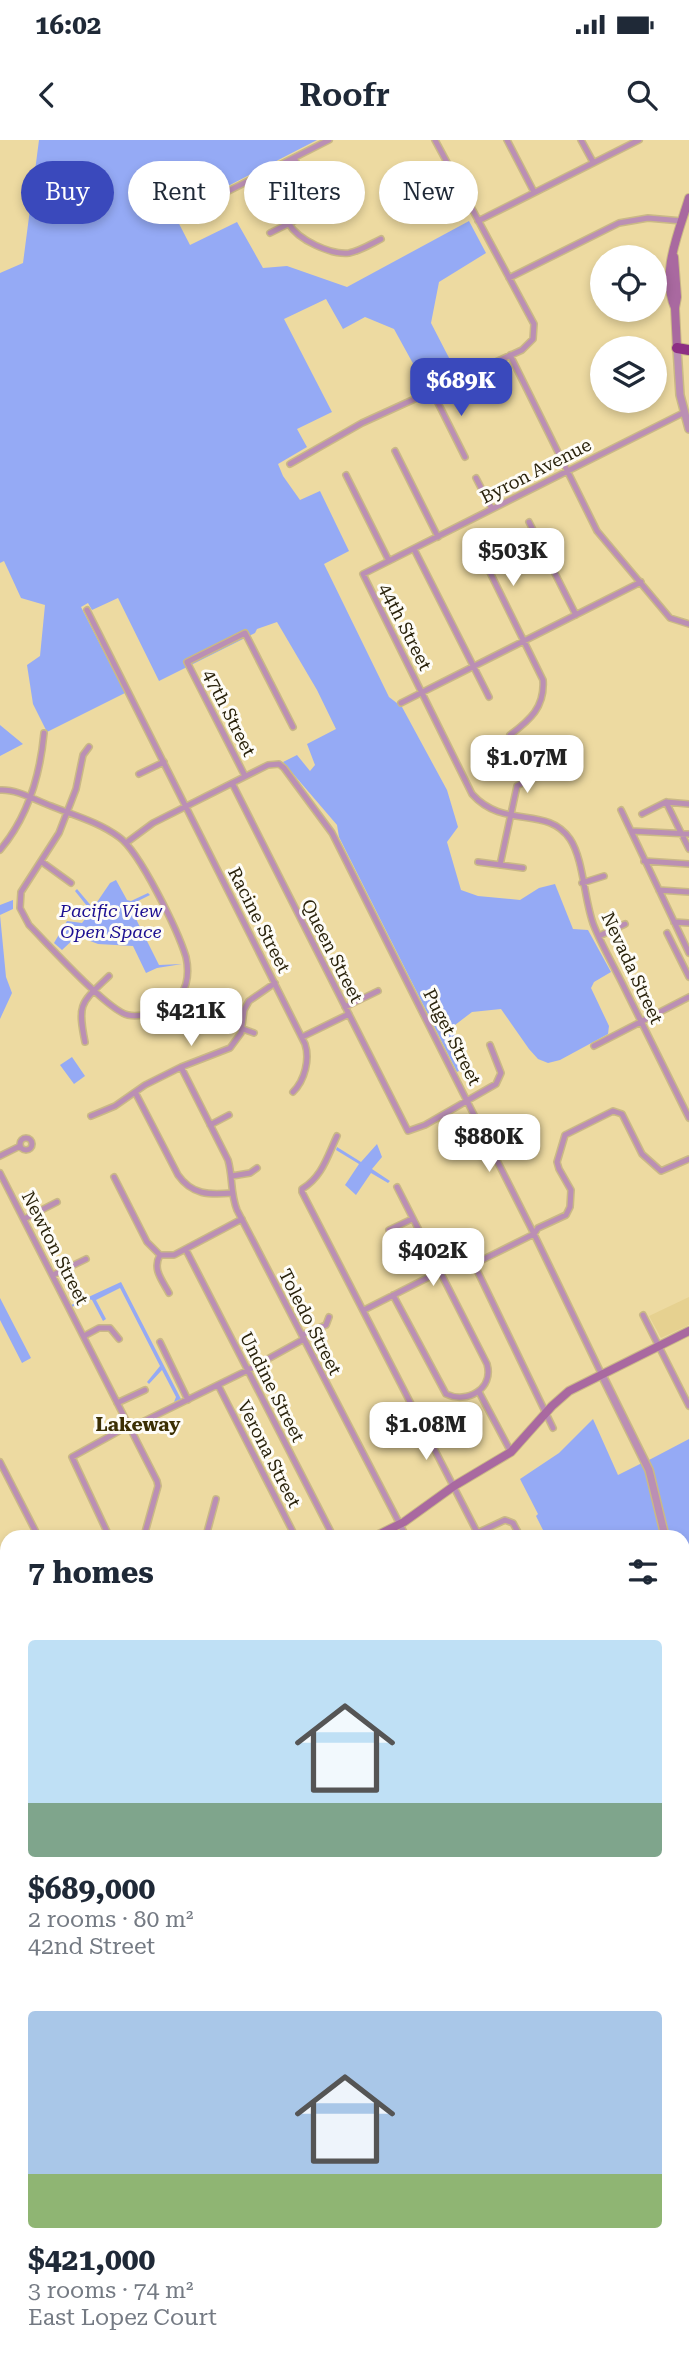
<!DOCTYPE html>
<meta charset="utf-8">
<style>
:root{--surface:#fff;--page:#f2f2f3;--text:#1f2937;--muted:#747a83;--accent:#3a49bc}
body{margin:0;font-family:"Roboto Serif",serif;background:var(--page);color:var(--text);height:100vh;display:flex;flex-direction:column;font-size:26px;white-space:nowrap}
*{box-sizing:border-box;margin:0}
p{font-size:23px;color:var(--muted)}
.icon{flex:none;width:38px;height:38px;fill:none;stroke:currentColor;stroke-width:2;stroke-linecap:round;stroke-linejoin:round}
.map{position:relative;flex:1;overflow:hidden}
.details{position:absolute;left:0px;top:1390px;width:690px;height:842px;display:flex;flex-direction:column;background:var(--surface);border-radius:21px 21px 0 0;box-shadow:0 4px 10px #0003}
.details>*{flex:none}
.guide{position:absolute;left:21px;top:21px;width:648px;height:63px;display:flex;gap:14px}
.controls{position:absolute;left:590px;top:105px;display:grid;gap:14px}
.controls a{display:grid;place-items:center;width:77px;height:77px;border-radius:50%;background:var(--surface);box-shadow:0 4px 10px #0003;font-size:35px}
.price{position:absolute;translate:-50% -60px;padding:0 16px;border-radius:14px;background:#fff;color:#222;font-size:23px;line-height:46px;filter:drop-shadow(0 2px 4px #0008)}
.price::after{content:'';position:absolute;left:50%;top:42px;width:21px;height:16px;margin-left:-10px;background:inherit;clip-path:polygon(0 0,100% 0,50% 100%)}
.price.selected{background:var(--accent);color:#fff}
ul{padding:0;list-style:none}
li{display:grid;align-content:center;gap:14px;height:371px;padding:0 28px}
li span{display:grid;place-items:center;height:217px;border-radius:7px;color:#555}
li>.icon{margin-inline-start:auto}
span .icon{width:126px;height:126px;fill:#fffc;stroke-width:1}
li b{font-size:30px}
h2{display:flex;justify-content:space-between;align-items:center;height:84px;padding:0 28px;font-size:30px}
.tag{padding:0 24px;border-radius:32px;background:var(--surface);box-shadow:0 4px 10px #0003;font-size:24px;line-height:63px}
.tag.selected{background:var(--accent);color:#fff}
.status{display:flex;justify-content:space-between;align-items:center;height:49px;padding:0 35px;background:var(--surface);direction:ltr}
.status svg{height:19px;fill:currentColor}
header{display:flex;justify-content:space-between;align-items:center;height:91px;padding:0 28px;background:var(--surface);font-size:32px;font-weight:600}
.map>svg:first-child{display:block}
.built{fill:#e6d190}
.green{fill:#95aaf5}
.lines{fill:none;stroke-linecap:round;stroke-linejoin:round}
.stream{stroke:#2a747b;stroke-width:2}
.minor-casing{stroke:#cab986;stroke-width:8}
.tertiary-casing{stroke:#cab986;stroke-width:10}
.secondary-casing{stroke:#cab986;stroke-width:10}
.motorway-casing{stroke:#cab986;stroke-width:12}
.minor{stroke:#bb8fb4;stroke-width:5}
.tertiary{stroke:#bb8fb4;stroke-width:7}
.secondary{stroke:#a969a0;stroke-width:8}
.motorway{stroke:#8d2f84;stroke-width:10}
.labels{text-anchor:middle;stroke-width:6;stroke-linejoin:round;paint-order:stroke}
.street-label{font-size:18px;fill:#2a230c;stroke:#fefcf6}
.park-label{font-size:18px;font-style:italic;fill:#1c0f92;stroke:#fefcf6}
.neighbourhood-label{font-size:19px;font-weight:bold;fill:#3b2f03;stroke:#fefcf6}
</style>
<div class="status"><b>16:02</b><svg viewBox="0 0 49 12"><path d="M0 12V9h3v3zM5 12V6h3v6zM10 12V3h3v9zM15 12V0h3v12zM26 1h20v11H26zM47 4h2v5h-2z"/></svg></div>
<header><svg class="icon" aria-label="back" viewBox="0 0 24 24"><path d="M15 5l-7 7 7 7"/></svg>Roofr<svg class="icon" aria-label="search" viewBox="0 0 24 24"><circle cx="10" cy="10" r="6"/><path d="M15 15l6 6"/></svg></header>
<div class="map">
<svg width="689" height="2231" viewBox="0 0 689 2231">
<rect width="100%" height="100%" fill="#eddaa1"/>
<!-- built -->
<path class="built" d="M689,1157V1185L661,1198L649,1176Z
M689,1952V2127L683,2130L682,1956Z
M689,2139V2231H540L537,2224H682L683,2143Z"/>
<!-- green -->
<path class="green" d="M39,0H317L174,74L190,105L237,82L263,128L287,126L347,147L469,81L486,113L439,142L431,183L462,243L432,258L394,189L365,177L343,189L326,159L284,179L332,272L297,289L307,307L278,324L283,336L300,360L320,351L349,411L324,424L389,557L402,567L447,650L458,687L447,702L461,750L478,756L520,760L539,748L555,744L573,789L588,790L611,832L594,842L591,848L609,886L608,894L560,920L548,923L538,919L529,909L501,869L472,872L455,885L454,903L462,929L457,932L339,697L337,685L283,622L297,615L310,631L315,625L307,604L336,589L317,550L277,482L257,489L255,493L159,541L118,458L92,470L88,463L81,467L125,553L47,592L33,564L27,525L40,516L45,465L21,458L4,421L0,423V133L23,123Z
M0,585L23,604L0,616Z
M116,740L127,760L131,761L148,753L150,755L132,764L131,769L159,825L182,824L157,828L146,833L133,806L98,804L77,796L62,810L54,803L67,781L82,783L91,771L75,751L77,749L93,768L110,743Z
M13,760V769L0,775L6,837L12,853L0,879V765Z
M72,917L85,936L74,944L60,925Z
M377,1004L382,1017L372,1029L390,1041L388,1043L371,1033L356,1055L345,1045L359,1024L336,1010L337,1007L361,1022Z
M121,1142L181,1259L174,1262L176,1257L162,1230L149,1244L147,1242L160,1226L120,1148L96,1160L106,1179L103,1181L92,1160L89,1159L72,1167L71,1165Z
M0,1158L31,1218L22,1223L0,1180Z
M593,1279L618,1335L642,1323L650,1342L661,1396H546L536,1376L538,1374L520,1339L559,1313Z
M689,1299V1462L683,1447L682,1396H668L649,1320Z
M682,1463L689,1476V1747L683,1753Z
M7,1749V2224H517L516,2231H0V1760Z
M689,1759V1952L683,1956L682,1765Z"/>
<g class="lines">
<!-- stream -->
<path class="stream" d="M0,1806L7,1807
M682,1872L689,1869
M682,1920L689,1913
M450,2231L452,2224"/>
<defs>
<path id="minor" d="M507,0L534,52
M581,0L593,22
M294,18L320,68
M195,68L329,0
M478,81L639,0
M289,84C298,100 331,115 349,113C360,111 371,104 381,99
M270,93L354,51
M509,138L619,83L648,78L682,81
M510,215L597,391L670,478L689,484
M432,251L465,317
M685,272L363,434L472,654C504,690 547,665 570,699C584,720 584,761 594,786C603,808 615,828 625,849C646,892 668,935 689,978
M395,311L438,397
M290,324L362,283L522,210L533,199L534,184L435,0
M346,335L389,421
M476,338L492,369
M529,382L576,475
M477,406L543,540C545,567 530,580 510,595
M414,409L489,557
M87,470L305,904C310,919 305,940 293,952
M401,563L641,442
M139,634L164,622
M245,636L187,522L245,493L293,587
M232,643L408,991L425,985L496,944L501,933L490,905
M0,650C17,649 35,660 51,666C73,675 99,682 119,697C140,712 178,791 186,817C190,835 187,855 170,865C159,871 141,878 128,875C108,871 47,803 29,785L20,768L21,752L59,693L76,649L83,615L89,607
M666,662L689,709
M621,670L689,813
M642,674L666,662L689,664
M631,691L689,694
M126,703L153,683L268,625L279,624L284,628L332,693L534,1094L602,1235
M0,710C28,677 40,636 44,593
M644,721L689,724
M42,722L71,743
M478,722L523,728
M500,725L517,646L542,632H549
M582,743L604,736
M659,750L689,752
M674,782L689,783
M667,793L689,837
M599,796L625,784
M345,867L378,851
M243,889L254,893
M302,897L349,874
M85,902C77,863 81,863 109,836
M594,906L689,857
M181,927L228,1020C233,1037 230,1053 237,1070L406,1396
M135,952L178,1035C192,1055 209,1055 232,1053
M91,976L115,966L145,945L181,927L230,908L241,893L244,870L249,861L275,843
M210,985L229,975
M337,996C327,1017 322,1037 302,1049V1052L479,1396
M20 1004a6 6 0 1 1 12 0a6 6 0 1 1-12 0Z
M0,1016L20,1006
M0,1033L157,1341L158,1346L144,1396
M232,1036L250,1033L257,1028
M114,1037L147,1102L160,1115
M24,1079L57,1062
M389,1090L412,1079
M186,1110L333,1396
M53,1135L86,1119
M169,1153C162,1140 152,1129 160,1115H174L242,1079
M393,1155L446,1254C467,1264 494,1249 487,1224L397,1047
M364,1170L439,1132
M643,1175L689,1266
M302,1195L326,1185L329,1177
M84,1196L99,1188H110L119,1199
M160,1202L188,1260
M218,1245L295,1396
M479,1252L511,1312
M117,1263L145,1250
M130,1288L248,1230L304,1199
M553,1288L474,1124L534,1094L538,1088L566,1075L570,1067L571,1050L559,1029L557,1022L565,995L613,971L622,974L642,1014L661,1031L689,1019
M0,1322L38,1396
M477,1393L505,1380L513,1383L520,1396
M109,1396L72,1317L119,1291
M206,1396L216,1359
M682,1531L689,1528
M0,1584L7,1585
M682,2085L689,2097"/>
<path id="tertiary" d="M677,208L680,255L689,289
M602,1235L649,1330L665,1396
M682,1455L689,1469
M0,1469L7,1483
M682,1759L689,1754
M524,2231L526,2224"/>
<path id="secondary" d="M674,117L677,157L675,168L677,208
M675,168C660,133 679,92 689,58
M376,1396L404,1382L454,1346L511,1312L552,1266L569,1251L689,1191
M0,1751L7,1740
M682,2138L689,2134
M532,2224L535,2231"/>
<path id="motorway" d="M677,208L689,210"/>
</defs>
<!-- minor casing -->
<use href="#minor" class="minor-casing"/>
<!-- tertiary casing -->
<use href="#tertiary" class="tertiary-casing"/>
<!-- secondary casing -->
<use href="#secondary" class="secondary-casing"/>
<!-- motorway casing -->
<use href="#motorway" class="motorway-casing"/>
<!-- minor -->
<use href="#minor" class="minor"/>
<!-- tertiary -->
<use href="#tertiary" class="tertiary"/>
<!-- secondary -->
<use href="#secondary" class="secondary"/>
<!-- motorway -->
<use href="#motorway" class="motorway"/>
</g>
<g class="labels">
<!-- street labels -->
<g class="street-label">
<text transform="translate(536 331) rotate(-27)" y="6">Byron Avenue</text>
<text transform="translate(405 487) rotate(63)" y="6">44th Street</text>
<text transform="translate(229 573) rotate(63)" y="6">47th Street</text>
<text transform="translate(259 780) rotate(63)" y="6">Racine Street</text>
<text transform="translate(332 811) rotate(63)" y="6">Queen Street</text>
<text transform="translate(632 828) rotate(65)" y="6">Nevada Street</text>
<text transform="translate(452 897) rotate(63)" y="6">Puget Street</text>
<text transform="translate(55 1108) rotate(63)" y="6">Newton Street</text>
<text transform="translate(310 1182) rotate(63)" y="6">Toledo Street</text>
<text transform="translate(272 1247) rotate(63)" y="6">Undine Street</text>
<text transform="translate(269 1314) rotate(63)" y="6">Verona Street</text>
</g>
<!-- park labels -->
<g class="park-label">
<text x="111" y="777">Pacific View<tspan x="111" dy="21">Open Space</tspan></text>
</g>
<!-- neighbourhood labels -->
<g class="neighbourhood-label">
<text x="138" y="1291">Lakeway</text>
</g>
</g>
</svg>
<div class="controls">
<a><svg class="icon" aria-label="locate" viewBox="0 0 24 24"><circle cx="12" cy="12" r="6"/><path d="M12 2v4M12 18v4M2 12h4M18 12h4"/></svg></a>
<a><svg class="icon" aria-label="layers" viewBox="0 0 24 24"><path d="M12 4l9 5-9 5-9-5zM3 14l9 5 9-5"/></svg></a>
</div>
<b class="price selected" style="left:461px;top:278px">$689K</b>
<b class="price" style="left:513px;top:448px">$503K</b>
<b class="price" style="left:527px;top:655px">$1.07M</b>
<b class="price" style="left:191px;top:908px">$421K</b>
<b class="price" style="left:489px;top:1034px">$880K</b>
<b class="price" style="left:433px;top:1148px">$402K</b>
<b class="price" style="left:426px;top:1322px">$1.08M</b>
<div class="guide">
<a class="tag selected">Buy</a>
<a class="tag">Rent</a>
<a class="tag">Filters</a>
<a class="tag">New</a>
</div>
<section class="details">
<h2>7 homes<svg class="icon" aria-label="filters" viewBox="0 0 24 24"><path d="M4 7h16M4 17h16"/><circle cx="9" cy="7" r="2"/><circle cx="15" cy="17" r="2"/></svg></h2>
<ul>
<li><span style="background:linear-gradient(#bfe0f5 75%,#7fa58c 0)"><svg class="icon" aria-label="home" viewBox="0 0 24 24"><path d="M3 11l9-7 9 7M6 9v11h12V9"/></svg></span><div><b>$689,000</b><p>2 rooms · 80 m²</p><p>42nd Street</p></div></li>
<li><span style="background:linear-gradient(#a9c7e8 75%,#8fb573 0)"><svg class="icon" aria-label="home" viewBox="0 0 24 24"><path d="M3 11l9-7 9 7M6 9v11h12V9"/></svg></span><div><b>$421,000</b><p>3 rooms · 74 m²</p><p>East Lopez Court</p></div></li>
</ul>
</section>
</div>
